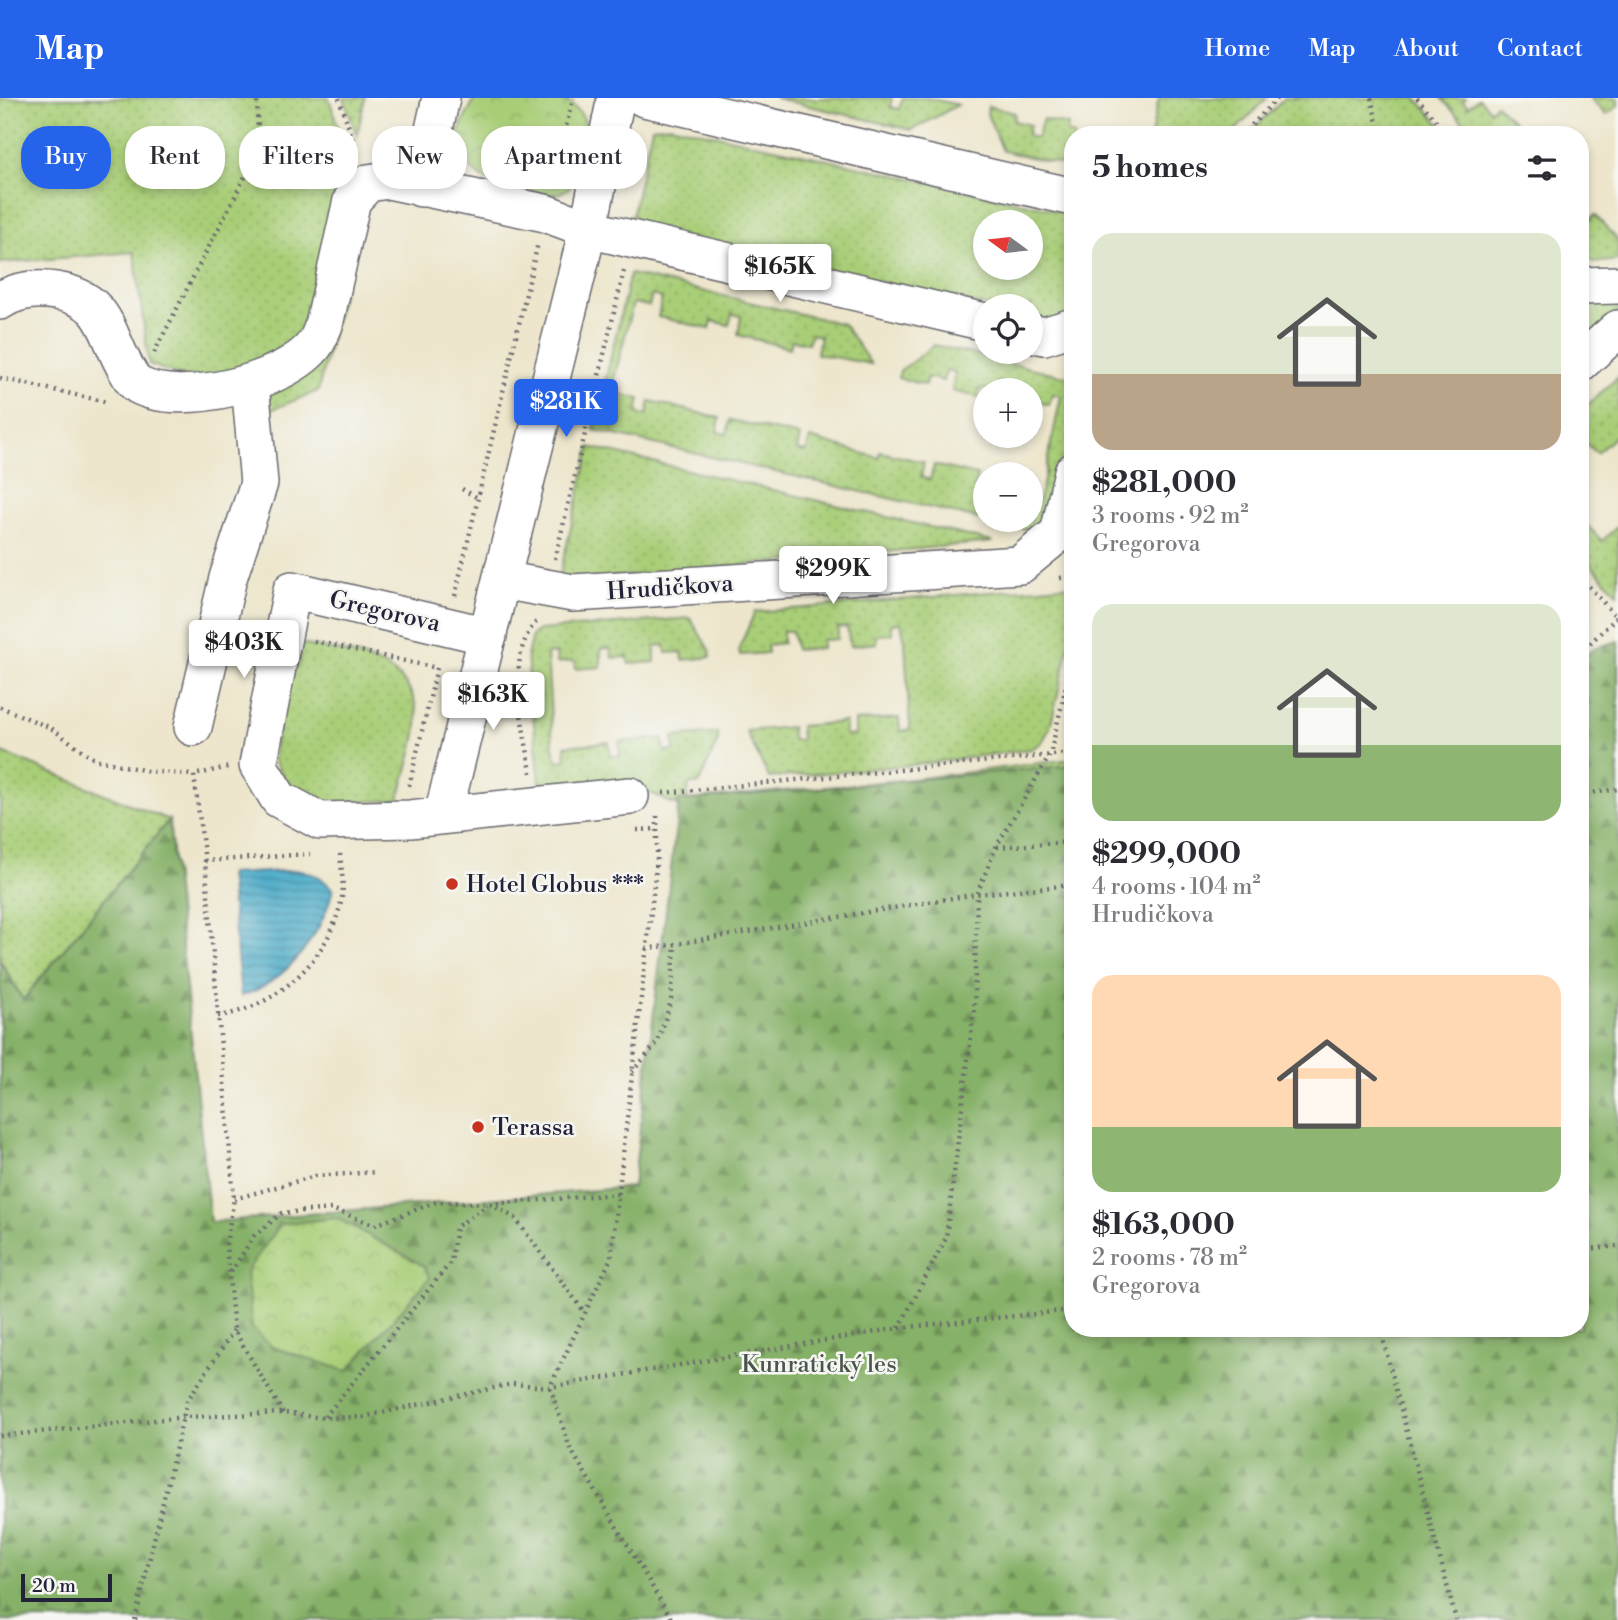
<!DOCTYPE html>
<meta charset="utf-8">
<style>
:root{--surface:#fff;--page:#f7f7f7;--text:#2b2b33;--muted:#7c7c81;--accent:#2563eb}
body{margin:0;font-family:"Libre Bodoni",serif;background:var(--page);color:var(--text);height:100vh;display:flex;flex-direction:column;font-size:26px;white-space:nowrap}
*{box-sizing:border-box;margin:0}
p{font-size:23px;color:var(--muted)}
.icon{flex:none;width:38px;height:38px;fill:none;stroke:currentColor;stroke-width:2;stroke-linecap:round;stroke-linejoin:round}
.map{position:relative;flex:1;overflow:hidden}
.details{position:absolute;left:1064px;top:28px;width:525px;height:1211px;display:flex;flex-direction:column;background:var(--surface);border-radius:28px;box-shadow:0 4px 10px #0003}
.details>*{flex:none}
.hud{position:absolute;left:21px;top:28px;width:665px;height:63px;display:flex;gap:14px}
.needle{width:46px;rotate:285deg}
.controls{position:absolute;left:973px;top:112px;display:grid;gap:14px}
.controls a{display:grid;place-items:center;width:70px;height:70px;border-radius:50%;background:var(--surface);box-shadow:0 4px 10px #0003;font-size:35px}
.scale{position:absolute;left:21px;bottom:18px;width:91px;box-sizing:border-box;padding-left:7px;border:4px solid #22223b;border-top:0;font-size:19px;line-height:24px;white-space:nowrap;color:#22223b;-webkit-text-stroke:5px #f6f6f2;paint-order:stroke}
.price{position:absolute;translate:-50% -60px;padding:0 16px;border-radius:7px;background:#fff;color:#222;font-size:23px;line-height:46px;filter:drop-shadow(0 2px 4px #0008)}
.price::after{content:'';position:absolute;left:50%;top:42px;width:21px;height:16px;margin-left:-10px;background:inherit;clip-path:polygon(0 0,100% 0,50% 100%)}
.price.selected{background:var(--accent);color:#fff}
ul{padding:0;list-style:none}
li{display:grid;align-content:center;gap:14px;height:371px;padding:0 28px}
li span{display:grid;place-items:center;height:217px;border-radius:21px;color:#555}
li>.icon{margin-inline-start:auto}
span .icon{width:126px;height:126px;fill:#fffc;stroke-width:1}
li b{font-size:30px}
h2{display:flex;justify-content:space-between;align-items:center;height:84px;padding:0 28px;font-size:30px}
.chip{padding:0 24px;border-radius:28px;background:var(--surface);box-shadow:0 4px 10px #0003;font-size:24px;line-height:63px}
.chip.selected{background:var(--accent);color:#fff}
header{display:flex;align-items:center;gap:42px;box-sizing:border-box;height:98px;padding:0 35px;background:var(--accent);color:#fff}
header strong{font-size:33px}
nav{display:flex;gap:38px;margin-inline-start:auto;font-size:24px}
.map>svg:first-child{display:block}
.grass{fill:url(#grass-dots);stroke:#667859;stroke-width:2;fill-rule:evenodd}
.forest{fill:url(#forest-firs);stroke:#546a52;stroke-width:2}
.park{fill:url(#park-crowns);stroke:#667859;stroke-width:2}
.water{fill:url(#water-rules);stroke:#356681;stroke-width:2}
.lines{fill:none;stroke-linecap:round;stroke-linejoin:round}
.minor-casing{stroke:#69676e;stroke-width:40}
.path{stroke:#69676e;stroke-width:4.5;stroke-dasharray:2 5;stroke-linecap:butt}
.minor{stroke:#fff;stroke-width:37}
.poi-dot{fill:#c8321e;stroke:#f6f6f2;stroke-width:2.5}
.labels{text-anchor:middle;stroke-width:5;stroke-linejoin:round;paint-order:stroke}
.street-label{font-size:24px;fill:#22223b;stroke:#f6f6f2}
.poi-label{font-size:24px;fill:#22223b;stroke:#f6f6f2;text-anchor:start}
.park-label{font-size:24px;fill:#4a564d;stroke:#f6f6f2}
</style>
<header>
<strong>Map</strong>
<nav><a>Home</a><a>Map</a><a>About</a><a>Contact</a></nav>
</header>
<div class="map">
<svg width="1618" height="1522" viewBox="0 0 1618 1522">
<defs>
<pattern id="grass-dots" width="8" height="8" patternUnits="userSpaceOnUse" patternTransform="scale(1.75)"><rect width="8" height="8" fill="#a9ce77"/><path d="M2 2h.1M6 6h.1" fill="none" stroke="#91b168" stroke-width="1.8" stroke-linecap="round"/></pattern>
<pattern id="forest-firs" width="22" height="20" patternUnits="userSpaceOnUse" patternTransform="scale(1.75)"><rect width="22" height="20" fill="#86b168"/><path d="M5 1l3.5 6h-7zM16 11l3.5 6h-7z" fill="#6d9057"/></pattern>
<pattern id="park-crowns" width="20" height="18" patternUnits="userSpaceOnUse" patternTransform="scale(1.75)"><rect width="20" height="18" fill="#a9ce77"/><path d="M2 6a3 3 0 1 1 6 0M12 15a3 3 0 1 1 6 0" fill="none" stroke="#91b168"/></pattern>
<pattern id="water-rules" width="6" height="5" patternUnits="userSpaceOnUse" patternTransform="scale(1.75)"><rect width="6" height="5" fill="#48aac7"/><path d="M0 2.5h6" fill="none" stroke="#3c8aa3"/></pattern>
</defs>
<rect width="100%" height="100%" fill="#f6f6f2"/>
<filter id="ink" filterUnits="userSpaceOnUse"><feTurbulence type="fractalNoise" baseFrequency=".0143" numOctaves="2"/><feDisplacementMap in="SourceGraphic" scale="14" xChannelSelector="R" yChannelSelector="G"/><feConvolveMatrix kernelMatrix="1 2 1 2 8 2 1 2 1" color-interpolation-filters="sRGB"/></filter>
<filter id="wash" filterUnits="userSpaceOnUse"><feTurbulence type="fractalNoise" baseFrequency=".00686" numOctaves="4" result="noise"/><feDisplacementMap in="SourceGraphic" scale="28" xChannelSelector="R" yChannelSelector="G"/><feGaussianBlur stdDeviation="1.57" result="paint"/><feColorMatrix in="noise" values="0 0 0 0 0 0 0 0 0 0 0 0 0 0 0 0 0 1.4 0 .05"/><feComposite in="paint" operator="in"/></filter>
<g filter="url(#wash)">
<rect width="100%" height="100%" fill="#ede6cc"/>
<!-- grass -->
<path class="grass" d="M0,0H329L363,111L318,293L271,312L149,266L134,154L0,165Z
M344,0H365L357,38Z
M775,0H892L890,9L899,11L903,0H928L958,7L912,32Z
M1159,0H1267L1231,37H1151Z
M1285,0H1416L1450,37H1247Z
M1441,0H1466L1463,3L1468,9L1479,0L1490,12L1496,6L1516,26L1507,37H1475Z
M1590,0H1618V8L1606,17Z
M988,8L1015,15L1014,23L1030,27L1027,38L1037,40L1043,21L1068,27L1067,35L1074,37L1073,69L1003,53L987,16Z
M670,27L1073,116V223H1031V208H985L647,131L632,118L652,29ZM985,124H1031V170H985Z
M1595,117L1618,142V162L1594,165L1580,150V122L1585,126Z
M630,176L843,226L871,266L817,256L820,238L811,236L808,245L792,242L790,250L738,237L741,218L732,216L729,227L712,223L710,231L658,219L662,200L652,197L649,208L633,205L611,294L640,301L637,315L647,317L650,303L720,320L717,334L727,336L730,322L800,338L797,352L806,354L810,340L879,360L880,354L924,364L921,379L930,382L934,367L977,377L974,391L984,393L985,388V422H1031V405L1037,406L1042,391L1061,298L1052,296L1049,307L1033,303L1031,311V292H1007L1008,286L999,284L997,292L980,291L978,299L952,293L955,274L946,272L943,283L927,279L925,287L898,280L900,273L934,247L1073,280C1073,329 1074,396 1044,436L594,332Z
M1618,194V217L1580,252V196Z
M1618,279V336L1597,355L1580,341V314Z
M590,349L993,444L590,481L559,480Z
M1580,420L1602,443L1618,428V496L1580,455Z
M1073,487V531L1050,630L1042,644L1032,651L913,667L769,680L746,633L791,629L792,642H801L800,628L845,624L846,638L855,637V623L899,620L900,633L910,632L905,543L901,525L891,526L892,536L876,537V545L850,548L847,529L838,530V541L822,542V550L796,552L792,533H783V545L767,547L768,555L740,557L739,550L755,514Z
M690,520L710,553L711,559L683,562L682,554L666,555L665,547L655,548V564L629,566L628,559L612,560L610,550L601,551V569L575,571L574,563L557,565L556,555L547,556L553,649L557,663L566,662L565,648L609,644L610,658H620L619,644L663,640L665,654L675,652L673,639L718,635V642L699,686H689L687,702L913,681L1073,661V671L673,706L651,695L542,704L527,558L532,537L539,532Z
M292,544C342,555 421,557 417,628C415,652 404,678 399,702L329,705L302,698L285,683L273,661Z
M0,654L169,722L23,902L0,862Z"/>
<!-- forest -->
<path class="forest" d="M1618,543V1522H0V862L23,902L169,722L210,1124L633,1089L679,703L1073,667V1230H1580V563L1594,550Z"/>
<!-- park -->
<path class="park" d="M475,0C497,0 547,0 565,3C601,19 596,79 562,94C550,100 538,96 526,93C485,85 463,80 458,34Z
M337,1120L424,1168L430,1180L347,1273L272,1249L252,1230L246,1174L281,1126Z"/>
<!-- water -->
<path class="water" d="M301,772L320,779L333,791C322,837 287,884 241,898L229,776Z"/>
</g>
<g filter="url(#ink)">
<g class="lines">
<defs>
<path id="minor" d="M644,0L1073,99
M421,90L441,0
M1580,188L1618,187
M0,203C16,192 37,190 56,193C109,201 105,237 128,274C131,279 133,284 138,287C179,310 288,284 315,246C319,241 321,233 324,227L352,102L368,85L388,82L545,115L588,131L985,224
M1031,235L1044,238L1073,229
M1580,265L1618,231
M502,482L573,495L1020,467L1059,435L1073,374
M488,538L292,492L258,667L279,701L320,723L410,721L630,698
M193,629L228,480L259,385L250,285
M443,717L588,131L616,0"/>
</defs>
<!-- minor casing -->
<use href="#minor" class="minor-casing"/>
<!-- path -->
<path class="path" d="M339,0L357,54
M1371,0L1380,37
M1417,0L1448,37
M1242,37L1278,0
M553,82L573,0
M154,255L249,71L258,37L257,0
M0,280L107,304
M1580,306L1590,298
M462,391L478,400
M555,461L624,173
M1580,478L1617,520
M1060,480L1073,478
M455,498L538,145
M314,543L437,570L409,688
M1580,555L1617,519
M0,609L51,630L94,661L147,673L194,677
M531,675C525,630 502,559 538,522
M663,695L1073,655
M1580,697L1618,691
M657,718V761L611,1160L550,1289L570,1350L672,1522
M637,732L657,731
M997,749L1073,744
M205,763L194,677L228,669
M646,851L977,796L1073,787
M218,918C276,910 328,862 341,804C345,789 341,770 340,755
M632,974L658,944L671,903L675,846
M234,1101L315,1078L377,1074
M490,1106L515,1120L585,1215
M1580,1152L1618,1148
M231,1174L254,1138L282,1115L332,1111L375,1127L436,1104L489,1106L618,1096
M899,1230L946,1140L974,913L977,796L996,749L1050,657L1073,558
M1380,1230L1456,1522
M283,1315L234,1232L226,1146L234,1101L205,763L310,756
M325,1319L451,1164L456,1129L488,1107
M0,1338L185,1319L283,1315L324,1320L363,1319L512,1286L550,1289L899,1230L1073,1212
M135,1522L187,1303L234,1232"/>
<!-- minor -->
<use href="#minor" class="minor"/>
</g>
</g>
<!-- markers -->
<g class="poi-dot">
<circle cx="452" cy="786" r="7"/>
<circle cx="478" cy="1029" r="7"/>
</g>
<g class="labels">
<!-- street labels -->
<g class="street-label">
<text transform="translate(670 489) rotate(-4)" y="8">Hrudičkova</text>
<text transform="translate(385 513) rotate(13)" y="8">Gregorova</text>
</g>
<!-- poi labels -->
<g class="poi-label">
<text x="466" y="794">Hotel Globus ***</text>
<text x="492" y="1037">Terassa</text>
</g>
<!-- park labels -->
<g class="park-label">
<text x="819" y="1274">Kunratický les</text>
</g>
</g>
</svg>
<div class="controls">
<a><svg class="needle" viewBox="-14 -14 28 28"><path d="M0-13l5 13h-10z" fill="#e53935"/><path d="M0 13l5-13h-10z" fill="#7c7c81"/></svg></a>
<a><svg class="icon" aria-label="locate" viewBox="0 0 24 24"><circle cx="12" cy="12" r="6"/><path d="M12 2v4M12 18v4M2 12h4M18 12h4"/></svg></a>
<a>+</a>
<a>−</a>
</div>
<div class="scale">20 m</div>
<b class="price" style="left:780px;top:206px">$165K</b>
<b class="price selected" style="left:566px;top:341px">$281K</b>
<b class="price" style="left:833px;top:508px">$299K</b>
<b class="price" style="left:244px;top:582px">$403K</b>
<b class="price" style="left:493px;top:634px">$163K</b>
<div class="hud">
<a class="chip selected">Buy</a>
<a class="chip">Rent</a>
<a class="chip">Filters</a>
<a class="chip">New</a>
<a class="chip">Apartment</a>
</div>
<section class="details">
<h2>5 homes<svg class="icon" aria-label="filters" viewBox="0 0 24 24"><path d="M4 7h16M4 17h16"/><circle cx="9" cy="7" r="2"/><circle cx="15" cy="17" r="2"/></svg></h2>
<ul>
<li><span style="background:linear-gradient(#dfe7d0 65%,#b9a48a 0)"><svg class="icon" aria-label="home" viewBox="0 0 24 24"><path d="M3 11l9-7 9 7M6 9v11h12V9"/></svg></span><div><b>$281,000</b><p>3 rooms · 92 m²</p><p>Gregorova</p></div></li>
<li><span style="background:linear-gradient(#dfe7d0 65%,#8fb573 0)"><svg class="icon" aria-label="home" viewBox="0 0 24 24"><path d="M3 11l9-7 9 7M6 9v11h12V9"/></svg></span><div><b>$299,000</b><p>4 rooms · 104 m²</p><p>Hrudičkova</p></div></li>
<li><span style="background:linear-gradient(#ffd9b3 70%,#8fb573 0)"><svg class="icon" aria-label="home" viewBox="0 0 24 24"><path d="M3 11l9-7 9 7M6 9v11h12V9"/></svg></span><div><b>$163,000</b><p>2 rooms · 78 m²</p><p>Gregorova</p></div></li>
</ul>
</section>
</div>
